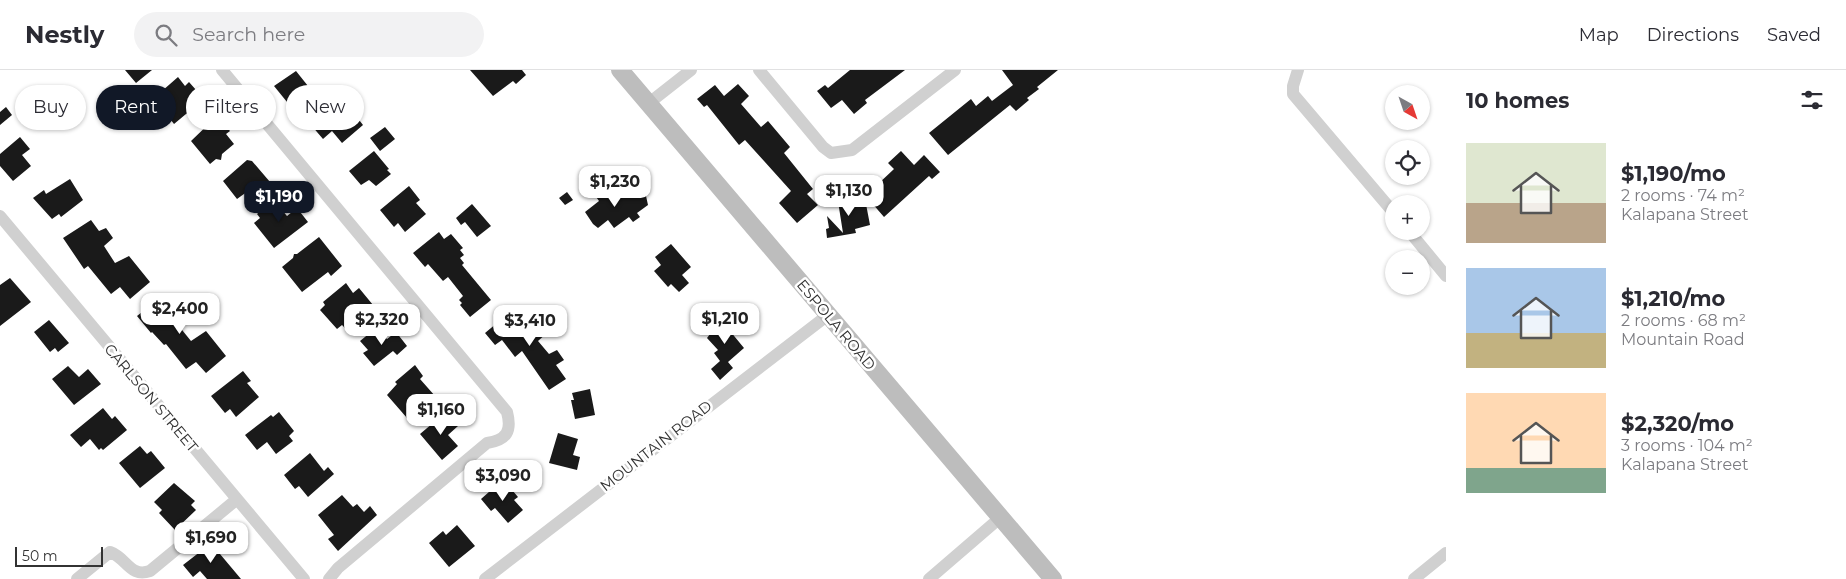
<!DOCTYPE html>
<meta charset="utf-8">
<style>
:root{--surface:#fff;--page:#f2f2f3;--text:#2b2b33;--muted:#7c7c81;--line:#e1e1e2;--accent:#111827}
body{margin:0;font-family:Montserrat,sans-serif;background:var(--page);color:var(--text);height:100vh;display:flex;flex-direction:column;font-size:19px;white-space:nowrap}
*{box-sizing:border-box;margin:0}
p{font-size:16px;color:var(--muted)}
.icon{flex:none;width:28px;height:28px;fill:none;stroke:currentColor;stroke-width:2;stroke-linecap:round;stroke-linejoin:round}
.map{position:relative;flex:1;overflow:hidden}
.drawer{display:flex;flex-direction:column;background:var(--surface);width:400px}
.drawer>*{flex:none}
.banner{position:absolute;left:15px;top:15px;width:475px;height:45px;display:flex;gap:10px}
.needle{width:32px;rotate:140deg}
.fabs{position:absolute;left:1385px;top:15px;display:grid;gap:10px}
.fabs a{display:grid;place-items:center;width:45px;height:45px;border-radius:50%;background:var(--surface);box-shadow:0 1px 4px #0004;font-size:25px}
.scale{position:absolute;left:15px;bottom:12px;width:88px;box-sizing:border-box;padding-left:5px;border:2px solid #333;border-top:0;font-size:14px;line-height:18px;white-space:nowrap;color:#333;-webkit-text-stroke:4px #fff;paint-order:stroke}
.price{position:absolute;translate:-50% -42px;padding:0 11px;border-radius:10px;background:#fff;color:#222;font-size:16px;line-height:32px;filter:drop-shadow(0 1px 2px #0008)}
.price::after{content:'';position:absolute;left:50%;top:30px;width:15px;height:11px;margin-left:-8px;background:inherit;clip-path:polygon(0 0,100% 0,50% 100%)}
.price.active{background:var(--accent);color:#fff}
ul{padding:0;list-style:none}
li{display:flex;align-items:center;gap:15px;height:125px;padding:0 20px}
li span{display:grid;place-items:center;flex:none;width:140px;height:100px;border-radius:0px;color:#555}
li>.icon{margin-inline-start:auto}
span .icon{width:60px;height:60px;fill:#fffc;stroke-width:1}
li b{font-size:21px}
h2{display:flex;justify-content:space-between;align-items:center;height:60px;padding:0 20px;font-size:21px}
.tag{padding:0 18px;border-radius:22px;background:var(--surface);box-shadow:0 1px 4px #0004;font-size:18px;line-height:45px}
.tag.active{background:var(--accent);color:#fff}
header{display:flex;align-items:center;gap:30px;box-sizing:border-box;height:70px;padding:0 25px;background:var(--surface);border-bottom:1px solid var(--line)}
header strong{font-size:24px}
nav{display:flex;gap:28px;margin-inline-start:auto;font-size:18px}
.search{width:350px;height:45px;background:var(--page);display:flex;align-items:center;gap:12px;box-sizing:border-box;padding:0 18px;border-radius:28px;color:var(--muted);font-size:19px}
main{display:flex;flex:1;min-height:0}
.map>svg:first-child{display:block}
.building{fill:#1a1a1a}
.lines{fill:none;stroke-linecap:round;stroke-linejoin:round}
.minor{stroke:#d0d0d0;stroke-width:12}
.secondary{stroke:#bdbdbd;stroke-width:18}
.labels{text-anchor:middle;stroke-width:5;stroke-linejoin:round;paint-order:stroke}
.street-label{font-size:15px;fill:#333;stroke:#fff}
</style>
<header>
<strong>Nestly</strong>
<div class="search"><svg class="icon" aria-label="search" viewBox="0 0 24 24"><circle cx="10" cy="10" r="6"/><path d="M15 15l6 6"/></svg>Search here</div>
<nav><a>Map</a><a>Directions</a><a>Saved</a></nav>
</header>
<main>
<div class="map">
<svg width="1446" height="509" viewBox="0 0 1446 509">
<rect width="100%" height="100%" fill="#fff"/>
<!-- building -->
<path class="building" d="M125,0H152L136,13Z
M470,0H522L526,5L516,14L513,11L493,26Z
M850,0H905L865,30L867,33L854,44L842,30L831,38L817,21L825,15L828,18Z
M1002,0H1058L1037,17L1039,19L1027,28L1029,30L1016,41L1010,35L948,85L929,63L971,29L976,36L988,26L992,31L1013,15Z
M296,1L312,21L300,33L296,28L287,32L274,16Z
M178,7L185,16L189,12L204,29L174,54L154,28Z
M738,14L749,26L741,34L761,57L768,51L790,77L784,83L813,119L807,124L818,135L797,153L779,133L791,121L745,70L739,75L707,35L704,37L697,29L715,15L724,26Z
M342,28L363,55L342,73L332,61L323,69L311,55Z
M6,37L12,45L0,55V42Z
M217,46L230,61L226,64L234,74L222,84L221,90L216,89L210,94L191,71Z
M385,57L395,69L380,81L370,68Z
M20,67L30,79L22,85L31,96L13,111L0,96V84Z
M374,81L389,99L387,100L391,104L376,116L369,110L361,115L349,101Z
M901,81L914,95L924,85L940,102L932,109L929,106L884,147L871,132L882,121L877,115L894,99L888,93Z
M247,90L252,91L270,112L263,118L261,116L257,119L255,116L237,129L223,111Z
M70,109L83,130L61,147L59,144L52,149L33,128L44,120L46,124Z
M606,115L616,126L632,128L638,123L646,126L648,135L637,143L640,147L633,152L629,147L614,158L608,150L598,158L593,154L585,142L599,131L594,124Z
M409,116L420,130L416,133L426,144L405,162L398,153L394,157L380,140Z
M567,122L573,130L565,135L559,128Z
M855,123L857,135L866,134L870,155L855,159L856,163L827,168L826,159L829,158L827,146L843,163L837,125Z
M273,130L287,146L297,138L308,152L274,178L254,153L260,148L257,144Z
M472,134L491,156L477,167L465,152L461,155L456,148Z
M91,150L99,161L106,158L113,168L104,176L115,193L129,186L150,212L130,229L120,217L111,224L88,196L84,199L63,168Z
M439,162L444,169L451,164L463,178L460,180L464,185L460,188L464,193L462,195L491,230L470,247L460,235L462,233L459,230L463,226L448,207L443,211L428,194L425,197L413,183Z
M319,167L342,196L331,206L328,202L302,222L282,197L293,188L294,184H297Z
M671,174L691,197L682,205L689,213L679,222L671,214L668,217L654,201L661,195L655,187Z
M10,208L31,232L0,256V215Z
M346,213L353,223L359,218L373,235L345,258L342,255L337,259L320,240L325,235L323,232Z
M166,223L187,248L178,255L191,271L206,261L226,286L206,303L196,292L186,299L166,274L164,275L152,262L151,263L137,246Z
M531,242L547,263L538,271L549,284L557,280L564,290L556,295L566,309L549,320L522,281L515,287L502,270L495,275L485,263L503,248L512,258Z
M729,243L739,254L730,261L744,278L728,292L733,298L720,310L711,299L720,291L714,283L718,280L707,268L719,252Z
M49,250L69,273L58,282L55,278L50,282L34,262Z
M376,258L387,269L396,262L407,276L397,285L393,281L374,296L363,283L368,280L360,271Z
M415,295L423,306L420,309L435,326L407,348L387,325L397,314L395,312Z
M68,296L79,307L88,299L101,314L74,335L52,309Z
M243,301L251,311L247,313L259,327L236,347L230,339L225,343L211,326Z
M590,319L595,345L575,349L571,330H574L572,323Z
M103,338L112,349L115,346L127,360L103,380L101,378L99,380L90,369L81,377L70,365Z
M279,342L294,361L289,366L293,371L276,384L267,372L257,380L245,365L271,345L273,347Z
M446,342L458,356L448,365L458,376L442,390L420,364Z
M558,363L578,369L573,385L580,387L577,400L549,393Z
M140,376L147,384L151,381L165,398L140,418L119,393Z
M310,383L324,401L328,397L334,404L308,427L299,416L295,419L284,405Z
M174,413L195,431L191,435L196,440L175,460L159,443L162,440L154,432Z
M506,413L518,427L514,430L523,440L508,453L495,438L491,441L481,429L498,414L501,418Z
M342,425L353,437L357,434L364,442L370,436L377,445L338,481L328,469L334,465L318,445Z
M457,455L475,476L449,497L429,473L443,461L446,465Z
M214,471L223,482L220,484L241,509H207L200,501L193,507L183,495Z"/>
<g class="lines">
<!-- minor -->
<path class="minor" d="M222,0L507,342C512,361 507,370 487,373L338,498L329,509
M759,0L823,77L831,83L852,80L955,0
M1298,0L1293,16V24L1394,143
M649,33L691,0
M0,146L304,509
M1409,161L1446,206
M77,509L110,482C127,488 130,508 150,501L236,430
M485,509L828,245
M929,509L1001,447
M1414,509L1446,483"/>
<!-- secondary -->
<path class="secondary" d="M620,0L1053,509"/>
</g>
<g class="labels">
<!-- street labels -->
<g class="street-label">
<text transform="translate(836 255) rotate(50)" y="5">ESPOLA ROAD</text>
<text transform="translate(151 328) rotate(50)" y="5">CARLSON STREET</text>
<text transform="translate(656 376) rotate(-38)" y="5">MOUNTAIN ROAD</text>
</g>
</g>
</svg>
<div class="fabs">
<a><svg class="needle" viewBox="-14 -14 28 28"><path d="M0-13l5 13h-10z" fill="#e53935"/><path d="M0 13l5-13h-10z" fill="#7c7c81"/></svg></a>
<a><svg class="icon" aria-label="locate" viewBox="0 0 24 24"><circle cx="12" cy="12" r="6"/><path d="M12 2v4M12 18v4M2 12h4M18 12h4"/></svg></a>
<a>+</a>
<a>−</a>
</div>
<div class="scale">50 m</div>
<b class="price" style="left:615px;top:138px">$1,230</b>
<b class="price" style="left:849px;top:147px">$1,130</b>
<b class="price active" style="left:279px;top:153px">$1,190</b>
<b class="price" style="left:180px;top:265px">$2,400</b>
<b class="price" style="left:725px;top:275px">$1,210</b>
<b class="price" style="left:382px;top:276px">$2,320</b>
<b class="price" style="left:530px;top:277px">$3,410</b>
<b class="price" style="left:441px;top:366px">$1,160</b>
<b class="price" style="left:503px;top:432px">$3,090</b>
<b class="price" style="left:211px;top:494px">$1,690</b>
<div class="banner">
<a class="tag">Buy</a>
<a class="tag active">Rent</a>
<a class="tag">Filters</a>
<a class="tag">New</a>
</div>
</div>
<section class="drawer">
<h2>10 homes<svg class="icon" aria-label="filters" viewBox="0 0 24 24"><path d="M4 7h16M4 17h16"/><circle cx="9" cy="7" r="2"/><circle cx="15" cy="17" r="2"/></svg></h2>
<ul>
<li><span style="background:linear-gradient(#dfe7d0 60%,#b9a48a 0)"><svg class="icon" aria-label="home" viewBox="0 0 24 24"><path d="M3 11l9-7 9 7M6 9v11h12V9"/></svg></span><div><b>$1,190/mo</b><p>2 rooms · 74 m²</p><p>Kalapana Street</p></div></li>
<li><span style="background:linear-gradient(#a9c7e8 65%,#c2b280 0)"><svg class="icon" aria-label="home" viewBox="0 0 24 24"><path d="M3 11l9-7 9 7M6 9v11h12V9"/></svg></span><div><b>$1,210/mo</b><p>2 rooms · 68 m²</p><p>Mountain Road</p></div></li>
<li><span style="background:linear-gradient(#ffd9b3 75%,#7fa58c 0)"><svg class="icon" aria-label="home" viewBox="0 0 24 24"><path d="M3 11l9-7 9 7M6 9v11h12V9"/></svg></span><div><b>$2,320/mo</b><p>3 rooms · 104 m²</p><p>Kalapana Street</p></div></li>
</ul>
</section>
</main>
